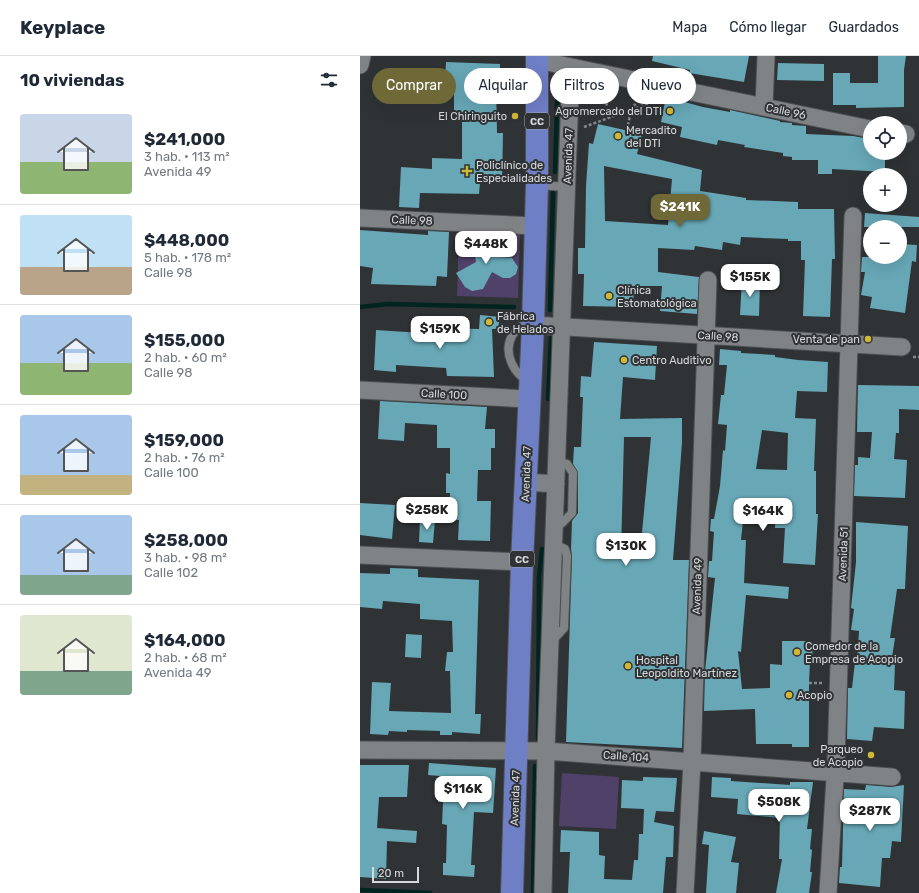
<!DOCTYPE html>
<html lang="es">
<meta charset="utf-8">
<style>
:root{--surface:#fff;--page:#f6f6f7;--text:#1f2937;--muted:#747a83;--line:#e0e1e3;--accent:#6f6937}
body{margin:0;font-family:Rubik,sans-serif;background:var(--page);color:var(--text);height:100vh;display:flex;flex-direction:column;font-size:15px;white-space:nowrap}
*{box-sizing:border-box;margin:0}
p{font-size:13px;color:var(--muted)}
.icon{flex:none;width:22px;height:22px;fill:none;stroke:currentColor;stroke-width:2;stroke-linecap:round;stroke-linejoin:round}
.map{position:relative;flex:1;overflow:hidden}
.side{display:flex;flex-direction:column;background:var(--surface);width:360px}
.side>*{flex:none}
.guide{position:absolute;left:12px;top:12px;width:380px;height:36px;display:flex;gap:8px}
.buttons{position:absolute;left:503px;top:60px;display:grid;gap:8px}
.buttons a{display:grid;place-items:center;width:44px;height:44px;border-radius:50%;background:var(--surface);box-shadow:0 4px 16px #0002;font-size:20px}
.scale{position:absolute;left:12px;bottom:10px;width:47px;box-sizing:border-box;padding-left:4px;border:2px solid #d6d8da;border-top:0;font-size:11px;line-height:14px;white-space:nowrap;color:#d6d8da;-webkit-text-stroke:3px #303335;paint-order:stroke}
.price{position:absolute;translate:-50% -34px;padding:0 9px;border-radius:8px;background:#fff;color:#222;font-size:13px;line-height:26px;filter:drop-shadow(0 1px 2px #0008)}
.price::after{content:'';position:absolute;left:50%;top:24px;width:12px;height:9px;margin-left:-6px;background:inherit;clip-path:polygon(0 0,100% 0,50% 100%)}
.price.active{background:var(--accent);color:#fff}
ul{padding:0;list-style:none}
li{display:flex;align-items:center;gap:12px;height:100px;padding:0 20px}
li+li{border-top:1px solid var(--line)}
li span{display:grid;place-items:center;flex:none;width:112px;height:80px;border-radius:4px;color:#555}
li>.icon{margin-inline-start:auto}
span .icon{width:48px;height:48px;fill:#fffc;stroke-width:1}
li b{font-size:17px}
h2{display:flex;justify-content:space-between;align-items:center;height:48px;padding:0 20px;font-size:17px}
.tag{padding:0 14px;border-radius:18px;background:var(--surface);box-shadow:0 4px 16px #0002;font-size:14px;line-height:36px}
.tag.active{background:var(--accent);color:#fff}
header{display:flex;align-items:center;gap:24px;box-sizing:border-box;height:56px;padding:0 20px;background:var(--surface);border-bottom:1px solid var(--line)}
header strong{font-size:19px}
nav{display:flex;gap:22px;margin-inline-start:auto;font-size:14px}
main{display:flex;flex:1;min-height:0}
.map>svg:first-child{display:block}
.green{fill:#504168}
.lines{fill:none;stroke-linecap:round;stroke-linejoin:round}
.stream{stroke:#002420;stroke-width:4.5}
.building{fill:#67a7b6;fill-rule:evenodd}
.lane-casing{stroke:#4d5052;stroke-width:10}
.street-casing{stroke:#4d5052;stroke-width:19}
.primary-casing{stroke:#4d5052;stroke-width:24}
.path{stroke:#85888a;stroke-width:2.5;stroke-dasharray:3 2;stroke-linecap:butt}
.lane{stroke:#808386;stroke-width:8}
.street{stroke:#808386;stroke-width:17}
.primary{stroke:#6f7fc6;stroke-width:22}
.poi-dot{fill:#d0b837;stroke:#303335;stroke-width:1.5}
.labels{text-anchor:middle;stroke-width:4;stroke-linejoin:round;paint-order:stroke}
.shield{fill:#303335;stroke:#a4a6a8;stroke-width:1}
.shield-label{font-size:10px;font-weight:bold;fill:#d6d8da}
.poi-label{font-size:11px;fill:#d6d8da;stroke:#303335;text-anchor:start}
.street-label{font-size:11px;fill:#d6d8da;stroke:#303335}
</style>
<header>
<strong>Keyplace</strong>
<nav><a>Mapa</a><a>Cómo llegar</a><a>Guardados</a></nav>
</header>
<main>
<section class="side">
<h2>10 viviendas<svg class="icon" aria-label="filters" viewBox="0 0 24 24"><path d="M4 7h16M4 17h16"/><circle cx="9" cy="7" r="2"/><circle cx="15" cy="17" r="2"/></svg></h2>
<ul>
<li><span style="background:linear-gradient(#c9d6e8 60%,#8fb573 0)"><svg class="icon" aria-label="home" viewBox="0 0 24 24"><path d="M3 11l9-7 9 7M6 9v11h12V9"/></svg></span><div><b>$241,000</b><p>3 hab. · 113 m²</p><p>Avenida 49</p></div></li>
<li><span style="background:linear-gradient(#bfe0f5 65%,#b9a48a 0)"><svg class="icon" aria-label="home" viewBox="0 0 24 24"><path d="M3 11l9-7 9 7M6 9v11h12V9"/></svg></span><div><b>$448,000</b><p>5 hab. · 178 m²</p><p>Calle 98</p></div></li>
<li><span style="background:linear-gradient(#a9c7e8 60%,#8fb573 0)"><svg class="icon" aria-label="home" viewBox="0 0 24 24"><path d="M3 11l9-7 9 7M6 9v11h12V9"/></svg></span><div><b>$155,000</b><p>2 hab. · 60 m²</p><p>Calle 98</p></div></li>
<li><span style="background:linear-gradient(#a9c7e8 75%,#c2b280 0)"><svg class="icon" aria-label="home" viewBox="0 0 24 24"><path d="M3 11l9-7 9 7M6 9v11h12V9"/></svg></span><div><b>$159,000</b><p>2 hab. · 76 m²</p><p>Calle 100</p></div></li>
<li><span style="background:linear-gradient(#a9c7e8 75%,#7fa58c 0)"><svg class="icon" aria-label="home" viewBox="0 0 24 24"><path d="M3 11l9-7 9 7M6 9v11h12V9"/></svg></span><div><b>$258,000</b><p>3 hab. · 98 m²</p><p>Calle 102</p></div></li>
<li><span style="background:linear-gradient(#dfe7d0 70%,#7fa58c 0)"><svg class="icon" aria-label="home" viewBox="0 0 24 24"><path d="M3 11l9-7 9 7M6 9v11h12V9"/></svg></span><div><b>$164,000</b><p>2 hab. · 68 m²</p><p>Avenida 49</p></div></li>
</ul>
</section>
<div class="map">
<svg width="559" height="837" viewBox="0 0 559 837">
<rect width="100%" height="100%" fill="#303335"/>
<!-- green -->
<path class="green" d="M99,171L160,173L158,242L97,240Z
M202,717L259,721L256,773L199,770Z"/>
<g class="lines">
<!-- stream -->
<path class="stream" d="M195,116L198,19
M0,251L28,248L154,251
M190,254L193,137
M188,343L191,282
M178,683L179,521L182,493
M0,834L70,837
M173,837L175,710"/>
</g>
<!-- building -->
<path class="building" d="M293,0H389L384,26L329,17L330,14L292,5Z
M518,0H546L544,14V51L496,52V49H473V17H490V27H518Z
M86,6L140,8V27H136L137,77H143L142,127L120,126L119,138L60,137L59,152L39,151L41,111L72,113V102L102,103V57H94V25H85Z
M418,7L464,8V25L417,24Z
M306,41L343,51L370,56V54L420,65V66L432,67V69L446,70V78L493,80L510,83V97H525V116L472,113V118H458V104H432V101L423,100V97L384,91L385,89L358,84L357,89L320,81L322,71L301,66Z
M238,68L282,78L277,98L342,114L340,135L386,142V144L438,146V153H474L475,203H472L470,261L443,260L445,204H441V185H428V183L381,181L380,189L363,186L362,194L335,190L334,194L298,192V216L339,221L337,258L300,255L302,230H274L273,251L223,250L224,218H218V192H225L226,130L229,87L233,88ZM244,110L312,123L308,169L245,165Z
M505,157L559,161V171H504Z
M0,174L68,179V175L89,176L87,221L77,220L76,230L11,228L13,212L0,210Z
M122,179L131,180L135,182L139,190V201L152,202L158,211L156,218L150,222H143L132,216L123,233L112,235L105,231L96,217L116,206L113,189L117,182Z
M540,188L557,189L556,206L552,205L545,257L510,252L512,241L501,239L505,216H501L502,201H540Z
M382,223L400,224L399,260L380,259Z
M120,259L140,261L138,273H132L134,321L87,320L86,312L36,309V316L14,314L16,274L77,278V272L119,273Z
M234,286L297,290L295,324L263,321L260,363L322,362V387L313,504H329L322,692L206,686L212,500L211,493L212,465L218,457V417L213,408L214,391H221L223,341H220L221,320L231,321ZM264,381H291L280,498L261,497Z
M360,293L381,295V297L415,299V301L438,304L468,306L467,336L437,335L435,362L456,363L454,415H456V458H458L455,509L423,507L425,472H415L416,444L392,443L391,456L384,455L381,484H386L384,527L429,531L428,543L386,539L381,596L378,595L382,633L410,632V608L422,609V585H452L453,606H450L449,627V691H432V688H396L395,653L344,655L345,615L355,522L348,521L349,505H352L354,476L350,475L351,463H354L360,430L363,394L365,395L367,369L358,368L361,339H364L367,309H359ZM402,374L428,377L427,414L396,413Z
M498,329L559,330V354L539,353V377H536L534,403L547,404L545,442L494,440L495,409H498V401L510,402L512,376H497Z
M20,345L127,351L125,373H135V392H131V414H118L117,445H131L130,485L98,484L99,464H90V437H86V417L90,418V392H77V369L45,367L44,385L18,383Z
M0,447L35,449L32,483L0,479Z
M60,463L75,464L73,487L59,486Z
M496,466L548,470L545,533H537L530,582H535L531,608H535L534,634L545,635L544,673L514,671L512,685L487,683L488,632H492L495,606H497L499,575L491,574L494,553L491,552L496,506Z
M30,512L58,513V521L119,524L115,658H121L120,678L92,676V679H80V675L47,674V676L29,675L28,679L10,678L12,626L31,627L29,655L91,657L90,615H85L87,596H93L92,565L60,563V548L23,545L22,553L0,551V517L30,518Z
M46,578L62,579L61,602L45,601Z
M69,707L136,712L133,757L114,756L111,809H115L114,821L83,819V807H86L87,769L82,768L83,746H78L80,720L68,719Z
M0,709H49L47,741H19L17,772L57,775L56,787L27,785L26,823L0,821Z
M283,721L317,722L314,756L296,755L294,766L314,770L313,801H306L303,837H208L210,796H200L201,774L239,776V799L245,800L244,823L272,824L274,804H278L279,778H283L284,753L261,752L262,724L283,725Z
M352,721L371,722V725L430,729V726H453L447,773H452L450,793L452,794L450,816H452L449,837H416L422,803H419L420,762L377,758L378,743L351,741Z
M506,729L531,731L544,729L541,786L532,785L530,802H522L520,831L479,827L480,811H482L484,733L505,734Z
M344,775L376,781L371,806L379,807L376,837H346L349,789L342,788Z"/>
<g class="lines">
<defs>
<path id="lane" d="M178,129L207,131
M168,325C153,317 143,296 152,280C155,273 165,268 171,264
M195,468H201L212,457L213,417L207,408L197,405
M192,585L204,572L207,500L205,493L194,488"/>
<path id="street" d="M177,4L510,73
M0,9L2,0
M404,51L406,0
M540,77L546,78
M0,162L176,170
M173,269L542,291
M0,334L168,343
M165,426L196,428
M0,499L162,506
M0,694L186,695L532,721
M183,837L186,695L211,11
M325,837L332,705L348,224
M468,837L476,705L493,160"/>
<path id="primary" d="M152,837L162,506L173,269L177,129V0"/>
</defs>
<!-- lane casing -->
<use href="#lane" class="lane-casing"/>
<!-- street casing -->
<use href="#street" class="street-casing"/>
<!-- primary casing -->
<use href="#primary" class="primary-casing"/>
<!-- path -->
<path class="path" d="M240,33L252,61
M224,71L295,45
M267,74L271,54L278,44L277,40
M553,301H559
M449,627H463"/>
<!-- lane -->
<use href="#lane" class="lane"/>
<!-- street -->
<use href="#street" class="street"/>
<!-- primary -->
<use href="#primary" class="primary"/>
</g>
<!-- markers -->
<g class="poi-dot">
<circle cx="310" cy="55" r="4"/>
<circle cx="155" cy="60" r="4"/>
<circle cx="258" cy="80" r="4"/>
<path d="M105 109h4v4h4v4h-4v4h-4v-4h-4v-4h4z"/>
<circle cx="249" cy="240" r="4"/>
<circle cx="129" cy="266" r="4"/>
<circle cx="508" cy="283" r="4"/>
<circle cx="264" cy="304" r="4"/>
<circle cx="437" cy="596" r="4"/>
<circle cx="268" cy="610" r="4"/>
<circle cx="429" cy="639" r="4"/>
<circle cx="511" cy="699" r="4"/>
</g>
<g class="labels">
<!-- shield labels -->
<g class="shield">
<rect x="165" y="57" width="24" height="16" rx="3"/>
<rect x="150" y="495" width="24" height="16" rx="3"/>
</g>
<g class="shield-label">
<text x="177" y="69">CC</text>
<text x="162" y="507">CC</text>
</g>
<!-- poi labels -->
<g class="poi-label">
<text x="302" y="59" text-anchor="end">Agromercado del DTI</text>
<text x="147" y="64" text-anchor="end">El Chiringuito</text>
<text x="266" y="78">Mercadito<tspan x="266" dy="13">del DTI</tspan></text>
<text x="116" y="113">Policlínico de<tspan x="116" dy="13">Especialidades</tspan></text>
<text x="257" y="238">Clínica<tspan x="257" dy="13">Estomatológica</tspan></text>
<text x="137" y="264">Fábrica<tspan x="137" dy="13">de Helados</tspan></text>
<text x="500" y="287" text-anchor="end">Venta de pan</text>
<text x="272" y="308">Centro Auditivo</text>
<text x="445" y="594">Comedor de la<tspan x="445" dy="13">Empresa de Acopio</tspan></text>
<text x="276" y="608">Hospital<tspan x="276" dy="13">Leopoldito Martínez</tspan></text>
<text x="437" y="643">Acopio</text>
<text x="503" y="697" text-anchor="end">Parqueo<tspan x="503" dy="13">de Acopio</tspan></text>
</g>
<!-- street labels -->
<g class="street-label">
<text transform="translate(426 55) rotate(12)" y="4">Calle 96</text>
<text transform="translate(208 100) rotate(-88)" y="4">Avenida 47</text>
<text transform="translate(52 164) rotate(2)" y="4">Calle 98</text>
<text transform="translate(358 280) rotate(3)" y="4">Calle 98</text>
<text transform="translate(84 338) rotate(3)" y="4">Calle 100</text>
<text transform="translate(166 418) rotate(-88)" y="4">Avenida 47</text>
<text transform="translate(483 498) rotate(-88)" y="4">Avenida 51</text>
<text transform="translate(337 530) rotate(-88)" y="4">Avenida 49</text>
<text transform="translate(266 700) rotate(4)" y="4">Calle 104</text>
<text transform="translate(155 742) rotate(-88)" y="4">Avenida 47</text>
</g>
</g>
</svg>
<div class="buttons">
<a><svg class="icon" aria-label="locate" viewBox="0 0 24 24"><circle cx="12" cy="12" r="6"/><path d="M12 2v4M12 18v4M2 12h4M18 12h4"/></svg></a>
<a>+</a>
<a>−</a>
</div>
<div class="scale">20 m</div>
<b class="price active" style="left:320px;top:172px">$241K</b>
<b class="price" style="left:126px;top:209px">$448K</b>
<b class="price" style="left:390px;top:242px">$155K</b>
<b class="price" style="left:80px;top:294px">$159K</b>
<b class="price" style="left:67px;top:475px">$258K</b>
<b class="price" style="left:403px;top:476px">$164K</b>
<b class="price" style="left:266px;top:511px">$130K</b>
<b class="price" style="left:103px;top:754px">$116K</b>
<b class="price" style="left:419px;top:767px">$508K</b>
<b class="price" style="left:510px;top:776px">$287K</b>
<div class="guide">
<a class="tag active">Comprar</a>
<a class="tag">Alquilar</a>
<a class="tag">Filtros</a>
<a class="tag">Nuevo</a>
</div>
</div>
</main>
